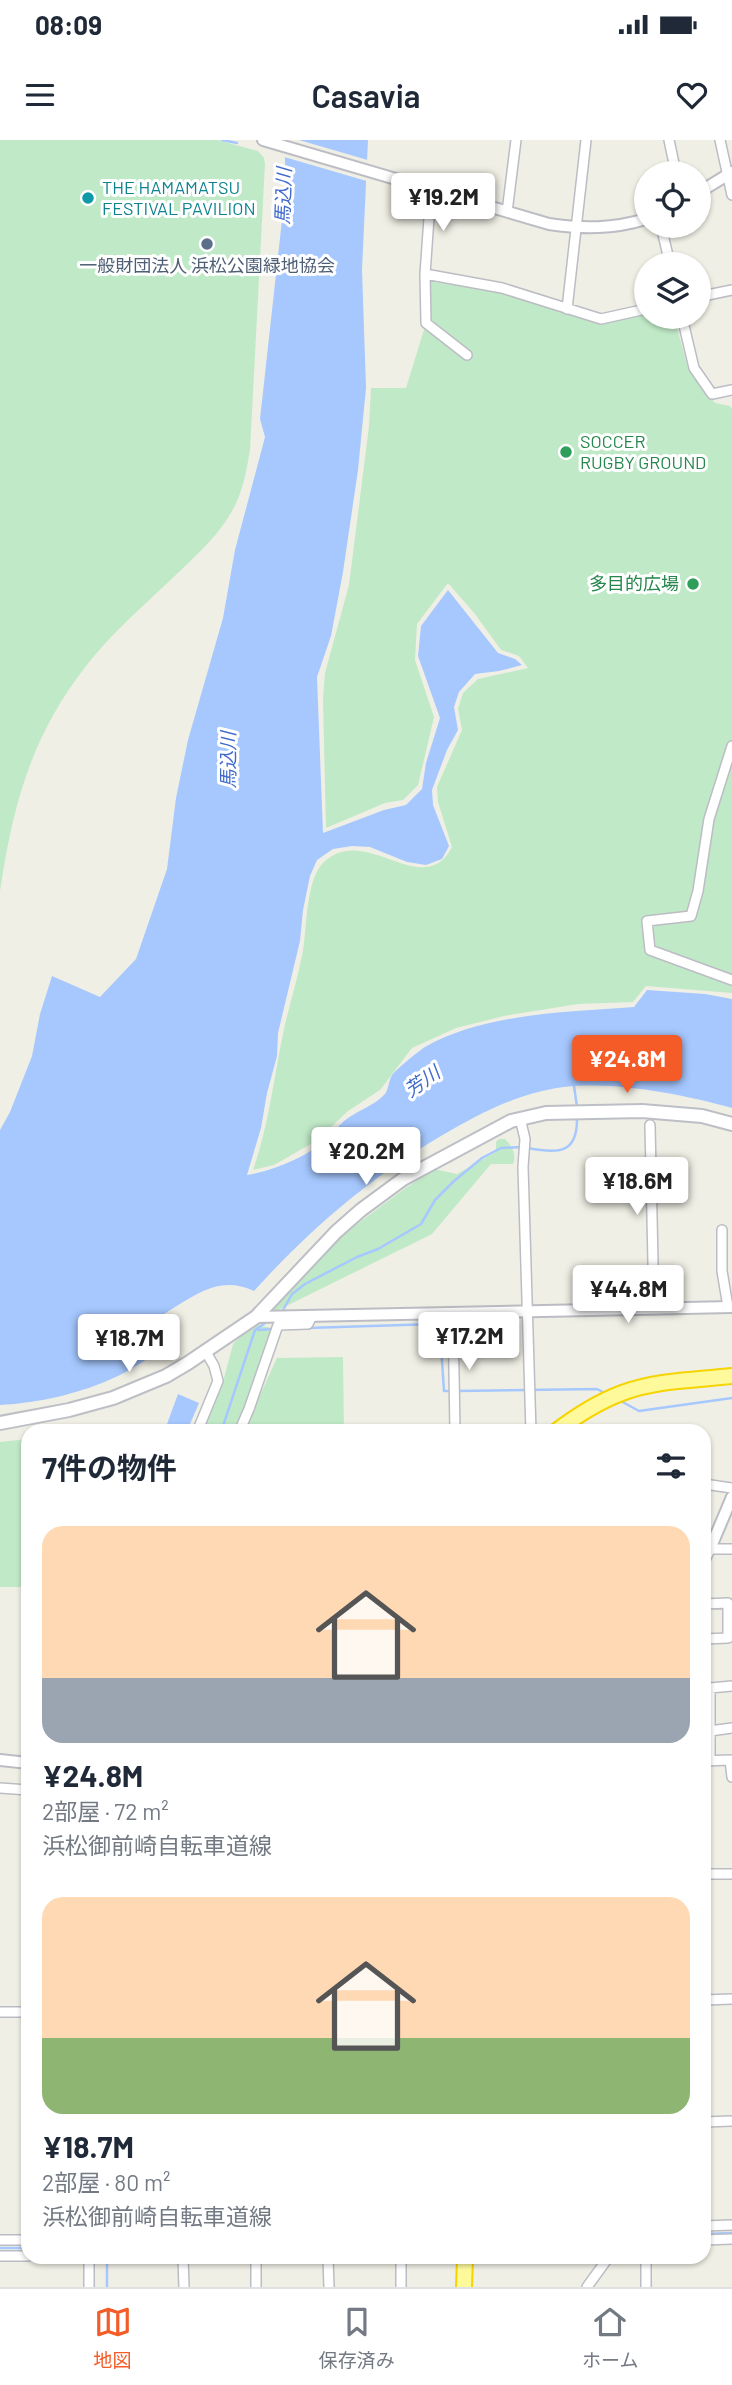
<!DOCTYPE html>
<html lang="ja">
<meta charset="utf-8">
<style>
:root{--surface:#fff;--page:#f6f6f7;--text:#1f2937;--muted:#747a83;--line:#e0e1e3;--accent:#f45b27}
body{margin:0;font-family:Barlow,"Noto Sans JP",sans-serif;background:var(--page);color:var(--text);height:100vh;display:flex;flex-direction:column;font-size:26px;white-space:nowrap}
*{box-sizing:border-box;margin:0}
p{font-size:23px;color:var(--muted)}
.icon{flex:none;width:38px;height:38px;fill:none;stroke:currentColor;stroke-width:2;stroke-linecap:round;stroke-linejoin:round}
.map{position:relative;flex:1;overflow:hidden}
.panel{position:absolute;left:21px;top:1284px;width:690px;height:840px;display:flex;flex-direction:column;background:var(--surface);border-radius:21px;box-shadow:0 2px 5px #0004}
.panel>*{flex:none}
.tools{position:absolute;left:634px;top:21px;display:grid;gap:14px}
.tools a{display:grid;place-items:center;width:77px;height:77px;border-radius:50%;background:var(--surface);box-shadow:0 2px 5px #0004;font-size:35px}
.price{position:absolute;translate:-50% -60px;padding:0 16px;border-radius:7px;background:#fff;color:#222;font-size:23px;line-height:46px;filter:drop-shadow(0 2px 4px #0008)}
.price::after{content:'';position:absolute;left:50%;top:42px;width:21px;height:16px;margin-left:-10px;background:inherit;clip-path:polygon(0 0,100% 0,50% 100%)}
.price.active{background:var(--accent);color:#fff}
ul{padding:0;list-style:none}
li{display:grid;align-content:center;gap:14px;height:371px;padding:0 21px}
li span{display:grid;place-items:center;height:217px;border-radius:21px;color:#555}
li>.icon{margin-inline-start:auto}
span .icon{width:126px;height:126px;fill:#fffc;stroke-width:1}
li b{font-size:30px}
h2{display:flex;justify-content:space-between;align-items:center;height:84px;padding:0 21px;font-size:30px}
.status{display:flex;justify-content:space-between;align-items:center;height:49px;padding:0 35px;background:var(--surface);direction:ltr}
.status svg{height:19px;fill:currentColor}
header{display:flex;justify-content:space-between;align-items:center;height:91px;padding:0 21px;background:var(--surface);font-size:32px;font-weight:600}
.dock{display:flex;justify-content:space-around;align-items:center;height:98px;border-top:2px solid var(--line);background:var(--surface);font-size:19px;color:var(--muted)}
.dock a{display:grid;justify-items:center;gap:4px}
.dock .active{color:var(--accent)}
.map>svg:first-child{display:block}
.green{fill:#c0e9c7}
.water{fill:#a6c8ff}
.pier{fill:#f0efe5}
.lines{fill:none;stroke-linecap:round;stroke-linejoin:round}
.stream{stroke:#a6c8ff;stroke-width:2.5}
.minor-casing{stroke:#bcbdc4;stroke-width:12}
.tertiary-casing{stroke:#bcbdc4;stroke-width:14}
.secondary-casing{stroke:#bdbfc6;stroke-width:16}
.trunk-casing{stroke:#f5d400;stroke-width:18}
.minor{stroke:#fff;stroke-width:9}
.tertiary{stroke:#fff;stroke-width:10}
.secondary{stroke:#fff;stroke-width:12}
.trunk{stroke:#fefa9c;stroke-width:14}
.culture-dot{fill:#0f9aa8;stroke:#fff;stroke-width:2.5}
.service-dot{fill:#5c6f8a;stroke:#fff;stroke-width:2.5}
.leisure-dot{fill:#2e9e5b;stroke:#fff;stroke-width:2.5}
.labels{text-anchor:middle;stroke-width:6;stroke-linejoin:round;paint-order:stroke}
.culture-label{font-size:18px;fill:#0d838f;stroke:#fff;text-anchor:start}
.service-label{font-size:18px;fill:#4e5e75;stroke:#fff}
.leisure-label{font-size:18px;fill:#27864d;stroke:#fff;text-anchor:start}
.water-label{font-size:19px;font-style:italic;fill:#406acb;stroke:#fff}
</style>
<div class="status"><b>08:09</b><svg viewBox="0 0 49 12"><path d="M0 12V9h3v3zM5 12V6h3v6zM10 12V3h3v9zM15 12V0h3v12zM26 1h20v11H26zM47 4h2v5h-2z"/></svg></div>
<header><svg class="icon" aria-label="menu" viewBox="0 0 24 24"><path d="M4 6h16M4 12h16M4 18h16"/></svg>Casavia<svg class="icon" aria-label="heart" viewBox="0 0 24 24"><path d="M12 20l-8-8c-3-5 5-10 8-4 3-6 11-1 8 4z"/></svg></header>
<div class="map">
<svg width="732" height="2147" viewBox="0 0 732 2147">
<rect width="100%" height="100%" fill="#f0efe5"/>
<!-- green -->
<path class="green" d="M0,0H217L258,11L264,18L265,24L250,310C247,328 244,345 237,361C224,390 202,410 180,431C148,462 113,491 86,526C31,597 13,664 0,751Z
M425,141L499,151L601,182L646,175L674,177L688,228L715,263L730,266L732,269V853L646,846L633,862L578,864L504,876L456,888L412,908L380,950L348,971L316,1001L274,1025L253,1030C269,985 274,936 284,889C290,863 298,837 303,811C307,787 306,740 323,723C365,681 423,763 452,707L438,662L437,647L462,590L458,569L463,553L478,539L528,528L519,516L501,510L475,474L448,443L417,484L415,520L434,577L418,645L403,660L385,663L326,688L323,560L325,533L349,445L369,286L371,248H406L426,183Z
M499,999H505C512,1006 517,1014 513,1024H491L432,1094L274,1172L270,1167L341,1096L407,1047L434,1029L457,1034L496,1012V1002Z
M254,1184L271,1188L244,1267L233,1291L201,1292L223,1242L233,1204Z
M343,1217L344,1291L243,1292L277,1218Z
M28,1299V1447H0V1302Z"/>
<!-- water -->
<path class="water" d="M285,0H368L362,130L366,248L358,330L343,432L331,496L317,537L323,693L384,670L406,665L422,649L426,623L440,578L418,516L421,486L448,450L498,513L515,519L522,525L499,531L475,534L459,552L454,567L458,590L447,610L432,650L433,665L449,706L442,719L426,725L407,722L370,707L352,706L333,709L317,720L310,736L303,770L300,801L278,893L277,916L267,953L261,988L247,1035C276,1030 307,1017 329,997C334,992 338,986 344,981C356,971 372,967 384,955C389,950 388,942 392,935C397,929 417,912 425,907C484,873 568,872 634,867L647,850L705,854L732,859V968C681,954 616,941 564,947C518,953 481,973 441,996C371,1037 309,1090 254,1151C218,1134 193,1157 164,1174C147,1183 132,1191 117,1202L132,1214H156C143,1221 131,1230 118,1236C83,1253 39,1263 0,1265V990L10,972L32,916L40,874L52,836L100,857L136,819L167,729L176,658L188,600L223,478L235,410L265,297L260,279L285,53Z
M178,1254L199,1263L187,1291L167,1284Z"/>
<!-- pier -->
<path class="pier" d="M281,0H299L371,21L370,42L281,16Z"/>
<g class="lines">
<!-- stream -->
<path class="stream" d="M222,0L237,3
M574,946L577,967
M528,1008C558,1014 578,1014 577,977
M282,1172L292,1154L305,1144L357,1117L378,1109L421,1084L435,1060L454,1041L482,1018L501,1008L522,1007
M307,1188L435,1184L440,1191L444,1251H451
M258,1190L273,1189
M457,1251L597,1249L607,1254
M619,1260L639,1271L732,1258
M221,1292L255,1190L268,1181
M704,2094L732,2093
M0,2108H28
M107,2147V2119"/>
<defs>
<path id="minor" d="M669,0L676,33
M720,0L732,55
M431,50L425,134L426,183L467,215
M507,72L516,0
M661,86L670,124
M425,134L502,148L601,179L646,169
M698,157L732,150
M567,169L586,0
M682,177L694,228L712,254L732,250
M732,606L709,679L698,751L691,776L647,781L650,810L732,840
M520,978L525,999L523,1027L531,1292
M650,985L654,1169
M722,1090V1131L728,1167
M453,1174L455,1292
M197,1292L218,1241L214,1226L206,1212
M239,1292L249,1269L278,1185L308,1184L312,1176
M704,1344L732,1348
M704,1423L710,1409H732
M704,1464L728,1463V1498L704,1499
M710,1591L732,1588
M704,1621L730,1620L732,1637
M710,1621V1548L732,1546
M0,1648L28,1650
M704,1734H732
M704,1860L732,1859
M0,1872H28
M704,1982L732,1981
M704,2086L732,2085
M0,2100H28
M704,2100L732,2099
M0,2116H28
M183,2118L184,2147
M256,2118V2147
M328,2118L329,2147
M401,2118V2147
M646,2118V2147
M89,2147V2118
M587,2147L608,2118"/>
<path id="tertiary" d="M263,0L549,84C583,89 613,89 646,79
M698,53L732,32
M256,1177L732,1167
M710,1409L732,1357
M0,1620L28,1623"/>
<path id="secondary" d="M0,1283L69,1270L113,1258L166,1236L188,1223L256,1177L336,1092L361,1070L403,1039L511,981L546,973L642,971L702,976L732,984"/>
<path id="trunk" d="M555,1292C576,1276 598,1262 622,1253C656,1240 696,1240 732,1236
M464,2147L465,2118"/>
</defs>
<!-- minor casing -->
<use href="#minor" class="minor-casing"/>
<!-- tertiary casing -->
<use href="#tertiary" class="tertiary-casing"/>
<!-- secondary casing -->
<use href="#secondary" class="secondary-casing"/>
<!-- trunk casing -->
<use href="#trunk" class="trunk-casing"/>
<!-- minor -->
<use href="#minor" class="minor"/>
<!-- tertiary -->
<use href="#tertiary" class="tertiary"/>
<!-- secondary -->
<use href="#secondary" class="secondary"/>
<!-- trunk -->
<use href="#trunk" class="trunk"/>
</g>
<!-- markers -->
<circle class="culture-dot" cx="88" cy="58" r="7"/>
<circle class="service-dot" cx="207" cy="104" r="7"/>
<g class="leisure-dot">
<circle cx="566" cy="312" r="7"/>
<circle cx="693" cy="444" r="7"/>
</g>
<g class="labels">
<!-- culture labels -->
<g class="culture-label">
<text x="102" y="54">THE HAMAMATSU<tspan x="102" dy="21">FESTIVAL PAVILION</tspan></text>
</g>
<!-- service labels -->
<g class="service-label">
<text x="207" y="132">一般財団法人 浜松公園緑地協会</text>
</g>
<!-- leisure labels -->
<g class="leisure-label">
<text x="580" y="308">SOCCER<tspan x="580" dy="21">RUGBY GROUND</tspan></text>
<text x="679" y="450" text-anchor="end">多目的広場</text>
</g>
<!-- water labels -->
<g class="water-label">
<text transform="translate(283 56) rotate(-88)" y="7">馬込川</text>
<text transform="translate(228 620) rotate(-90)" y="7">馬込川</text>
<text transform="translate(422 941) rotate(-35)" y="7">芳川</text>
</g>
</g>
</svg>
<div class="tools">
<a><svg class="icon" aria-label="locate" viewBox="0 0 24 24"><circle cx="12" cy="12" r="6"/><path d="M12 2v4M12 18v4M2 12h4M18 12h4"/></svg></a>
<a><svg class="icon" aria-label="layers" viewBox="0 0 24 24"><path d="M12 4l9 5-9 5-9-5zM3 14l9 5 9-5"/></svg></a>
</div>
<b class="price" style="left:443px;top:93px">¥19.2M</b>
<b class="price active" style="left:627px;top:955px">¥24.8M</b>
<b class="price" style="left:366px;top:1047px">¥20.2M</b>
<b class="price" style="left:637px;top:1077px">¥18.6M</b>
<b class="price" style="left:628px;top:1185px">¥44.8M</b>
<b class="price" style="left:469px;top:1232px">¥17.2M</b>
<b class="price" style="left:129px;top:1234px">¥18.7M</b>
<section class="panel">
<h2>7件の物件<svg class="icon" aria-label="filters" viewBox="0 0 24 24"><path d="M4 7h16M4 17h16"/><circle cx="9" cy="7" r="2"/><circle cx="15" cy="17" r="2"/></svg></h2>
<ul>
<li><span style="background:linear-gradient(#ffd9b3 70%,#9aa5b1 0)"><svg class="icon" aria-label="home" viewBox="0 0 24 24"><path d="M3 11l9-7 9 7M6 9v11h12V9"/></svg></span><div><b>¥24.8M</b><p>2部屋 · 72 m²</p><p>浜松御前崎自転車道線</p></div></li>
<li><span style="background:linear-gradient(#ffd9b3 65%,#8fb573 0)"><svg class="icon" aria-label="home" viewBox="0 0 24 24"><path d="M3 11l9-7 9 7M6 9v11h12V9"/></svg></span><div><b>¥18.7M</b><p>2部屋 · 80 m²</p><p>浜松御前崎自転車道線</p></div></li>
</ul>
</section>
</div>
<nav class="dock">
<a class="active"><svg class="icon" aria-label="map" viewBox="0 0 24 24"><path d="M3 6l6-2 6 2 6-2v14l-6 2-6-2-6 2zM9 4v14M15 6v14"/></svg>地図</a>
<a><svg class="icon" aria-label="saved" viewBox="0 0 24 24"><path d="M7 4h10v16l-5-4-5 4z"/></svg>保存済み</a>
<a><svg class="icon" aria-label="home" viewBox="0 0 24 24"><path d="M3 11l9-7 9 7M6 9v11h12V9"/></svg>ホーム</a>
</nav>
